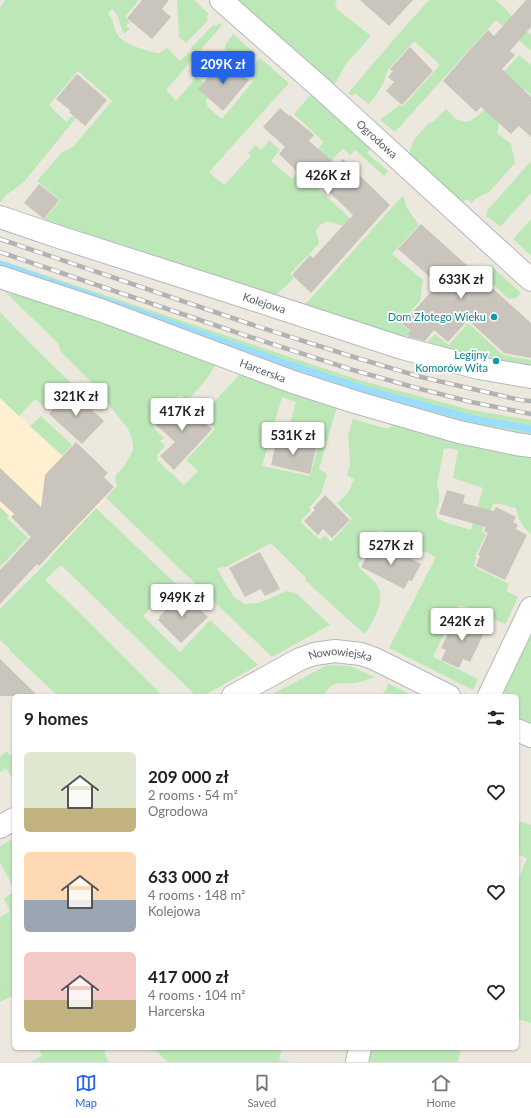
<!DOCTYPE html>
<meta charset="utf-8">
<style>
:root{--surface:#fff;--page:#f2f2f2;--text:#202124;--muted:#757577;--line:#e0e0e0;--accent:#2563eb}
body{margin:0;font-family:Lato,sans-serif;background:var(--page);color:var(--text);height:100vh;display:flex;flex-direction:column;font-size:15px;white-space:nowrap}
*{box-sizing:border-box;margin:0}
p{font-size:13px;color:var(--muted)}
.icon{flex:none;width:22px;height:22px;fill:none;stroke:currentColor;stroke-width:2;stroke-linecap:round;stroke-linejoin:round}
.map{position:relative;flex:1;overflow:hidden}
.drawer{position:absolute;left:12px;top:694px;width:507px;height:356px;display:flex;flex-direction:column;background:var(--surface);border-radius:6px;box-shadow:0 1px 3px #0004}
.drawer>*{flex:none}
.price{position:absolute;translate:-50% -34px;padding:0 9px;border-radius:4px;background:#fff;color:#222;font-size:13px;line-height:26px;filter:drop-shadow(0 1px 2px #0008)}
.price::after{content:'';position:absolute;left:50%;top:24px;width:12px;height:9px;margin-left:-6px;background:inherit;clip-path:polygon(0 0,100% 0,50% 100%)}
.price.on{background:var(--accent);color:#fff}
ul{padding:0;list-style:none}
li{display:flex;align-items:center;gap:12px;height:100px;padding:0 12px}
li span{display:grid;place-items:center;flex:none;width:112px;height:80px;border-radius:6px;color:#555}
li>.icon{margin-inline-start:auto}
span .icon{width:48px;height:48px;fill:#fffc;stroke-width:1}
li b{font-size:17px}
h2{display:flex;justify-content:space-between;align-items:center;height:48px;padding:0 12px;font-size:17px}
.tab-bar{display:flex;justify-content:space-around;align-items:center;height:56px;border-top:1px solid var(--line);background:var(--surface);font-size:11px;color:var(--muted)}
.tab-bar a{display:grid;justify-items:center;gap:2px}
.tab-bar .on{color:var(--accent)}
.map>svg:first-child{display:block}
.commercial{fill:#fff0d0}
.green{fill:#bce8b7;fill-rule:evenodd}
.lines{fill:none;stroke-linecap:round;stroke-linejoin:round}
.stream{stroke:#9bddff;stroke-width:7}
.building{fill:#c9c5bd}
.minor-casing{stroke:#b4b8bd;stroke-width:24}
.minor{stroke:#fff;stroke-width:22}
.rail-casing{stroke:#b1b2b2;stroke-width:4.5}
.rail{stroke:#fff;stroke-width:3;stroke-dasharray:9;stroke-linecap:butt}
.culture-dot{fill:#0f9aa8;stroke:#fff;stroke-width:1.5}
.labels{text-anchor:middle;stroke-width:3.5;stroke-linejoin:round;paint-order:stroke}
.street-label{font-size:11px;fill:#575d61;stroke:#fff}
.culture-label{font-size:11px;fill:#0d838f;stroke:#fff;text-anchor:end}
</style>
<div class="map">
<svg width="531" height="1062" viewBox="0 0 531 1062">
<rect width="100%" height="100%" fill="#ede8de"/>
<!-- commercial -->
<path class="commercial" d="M0,398L106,498L51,556L0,507Z"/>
<!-- green -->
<path class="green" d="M5,0H139L125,17L130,22L126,26L130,29L124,34C119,26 120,15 112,9L108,14C114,20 113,27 117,34C123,45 144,49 156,53H159L167,48L180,61L192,50L191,48L214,24L216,26L220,23L222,25L166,90L176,101L197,77L212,91L207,98L206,103L209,108L222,119L255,79L248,72L260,58L289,83L209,172L224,185L251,156L248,153L256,145L261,150L269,140L280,150L271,161L292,179L324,142L294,114L312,93L373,147L367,153L388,171L384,176L355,150L350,155L343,148L312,183L352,220C342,230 340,224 328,221L320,225L316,231L319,242L318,245L290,274L294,278L275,296L40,225L60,200L37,181L61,153L73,147L112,101L78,71L49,105L66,122L72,116L76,118L23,183L6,195L0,203V8Z
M177,0H194L209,14L206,17L208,20L186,43L179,37Z
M234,0H337L335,5L337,9L371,36L346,64L336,82L331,87Z
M429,0H496C509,11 518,25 531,35V51L496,20L395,132L380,120L399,105L402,107L440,65L414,41L387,71L384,82L381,87L374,98L368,104L355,93L352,96L348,93C375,62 401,30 429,0Z
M233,34L257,55L245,68L225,50V45Z
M519,55L531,65V95L524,89L512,102L510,109L498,123L499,126L497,133L511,144L515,163L489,192L478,197L471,203L467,199L460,203L409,157L411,147L415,138L428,124L434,121L446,109L456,119L465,122L470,121L479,115L502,91L494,83Z
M531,161V193L500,227L488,217H487L485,216L487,214L486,212Z
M403,195L407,208L419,225L392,254L423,280L420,301L400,323L411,332L406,338V341L425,345L435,334L449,345L468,323L503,355L531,360V372L512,369L405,345L355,328L304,307L303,304H305L314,295Z
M531,219V256L513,239Z
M0,260L359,380L471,410L531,420V439L420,415L0,270Z
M490,265L521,293L516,298L509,299L485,277V270Z
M5,292L83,314L216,364L206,380L188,400L180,395L152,426L164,438L160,441L165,446L157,455L158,461L184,485L198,471L186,460L215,429L201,416L240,374L339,404L335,413L319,469L327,474L321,494L309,508L311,510L300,522L320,540L325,535L331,542L352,519L337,503L348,493L354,479L347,475L350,465L348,435L353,419L388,429L396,422L531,453V534C522,527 518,519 516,508C508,507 500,502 493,504L485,521L486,523L482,531L486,535L475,556L477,558L473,566L509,584L506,591L518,597L507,621L505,624L468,607L460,605L455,611L433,657L478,679L473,690L389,648L436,557L380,530L373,544L358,564C360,571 368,575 373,580C389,597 375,618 365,634L344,616L305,580L306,578L271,543L226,567L217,568L223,579L234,597L245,604L259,603L287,591L296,593L330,625L272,657L106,498L117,486L115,479L116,475L125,465L133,450V443L128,429L92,383L62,353L57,342ZM282,397L296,402L286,438L318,447L310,476L262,466ZM444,448L447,449L448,448L458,450L453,478L483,488L471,530L444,522L437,518L436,513L439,502V493L437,484Z
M0,312L33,346L71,383L45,408L35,399L19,416L0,398Z
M41,416L72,445L62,455L30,426Z
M0,507L9,516L7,518L28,538L0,567Z
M96,508L180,588L169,602L161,596L143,616L180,652L210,620L258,665L203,696H196L61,565L45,580L79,612L163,696H58L9,650L10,649L0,640V608H1L52,557L51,556Z
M531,624V724L517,717V696H497Z
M327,665L350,666L375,677C368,679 360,683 353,683C337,685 333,679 324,696H269Z
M388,683L413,696H381L387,688Z
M6,751L11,755L14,753V781L6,768L0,772V757Z
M517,820L531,825V1023L517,1019V883L527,858L517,854Z
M14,838V889L0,862V846Z
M14,892V1001L11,996L0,1002V988L1,987L0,986V917L10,911L4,898Z
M38,1048H110L104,1052L109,1062H31L42,1056Z
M140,1048H282L279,1060L293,1062H168L157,1052Z
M367,1048H461L458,1062H363Z"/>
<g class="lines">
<!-- stream -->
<path class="stream" d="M0,264L291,365L367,390L473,419L531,429"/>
</g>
<!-- building -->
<path class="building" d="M142,0H169L162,9L171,17L152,39L127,18Z
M360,0H413L389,26Z
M526,0H531V27L510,51L515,55L502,69L531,97V137L519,126L511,134L481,107L476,112L443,81L468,52L488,30L494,36Z
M410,47L433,71L402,105L386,91L394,82L388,77L393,71L390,69Z
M224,59L249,80L223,111L198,89Z
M77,74L107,100L85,126L69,112L71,111L56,99Z
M280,108L289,116L290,115L314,135L309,141L337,165L343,159L390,205L311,293L292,275L310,255L313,258L353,215L301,165L296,170L279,154L285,147L263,127Z
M39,184L59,200L44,219L24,203Z
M421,224L531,323V358L504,353L468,320L448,342L434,330L425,341L408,337L410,330L402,324L438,284L398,249Z
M70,390L104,421L82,444L49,414Z
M180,398L200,416L199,418L212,429L174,470L160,456L175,442L156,425Z
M277,438L316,448L310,474L271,465Z
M76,442L108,473L104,477L114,487L39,566L37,564L0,604V570L31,537L11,517L14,514L0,501V468L41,507L45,475Z
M447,490L465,495L463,503L494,511L496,507L516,517L513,522L518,525L516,529L527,535L505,580L476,566L480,556L478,555L488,533L484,531L486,527L439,514Z
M325,495L350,520L332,538L323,529L318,535L304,521L315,510L313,508Z
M377,542L421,564L412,581L409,580L404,589L361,567L368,554L372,553Z
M260,552L280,589L265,596L261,589L245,597L229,568Z
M183,593L208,617L181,643L158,620L160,618L159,617Z
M457,615L486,629L470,662L463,659L459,668L441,660L446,650L441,648Z
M0,659L38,696H0Z"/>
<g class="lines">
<defs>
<g id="minor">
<path id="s1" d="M221,0L322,89L531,280"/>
<path id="s2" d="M0,217L65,239L218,288L402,348L479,368L531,377"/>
<path id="s3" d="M0,277L103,311L293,382L355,402L459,432L516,444L531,446"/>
<path id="s4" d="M233,696L300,659L314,654L335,651L361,654L375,659L449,696"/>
<path d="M489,696L531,608"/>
<path d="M517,730L531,736"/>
<path d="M0,827L14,819"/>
<path d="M357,1062L360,1048"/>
</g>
</defs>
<!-- minor casing -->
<use href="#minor" class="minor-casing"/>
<!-- minor -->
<use href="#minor" class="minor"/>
<defs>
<path id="rail" d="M0,239L250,324L357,358L421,377L520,400L531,401
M0,252L244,335L353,370L413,387L471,402L531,414"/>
</defs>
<!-- rail casing -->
<use href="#rail" class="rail-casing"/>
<!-- rail -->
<use href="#rail" class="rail"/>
</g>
<!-- markers -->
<g class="culture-dot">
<circle cx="494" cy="317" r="4"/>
<circle cx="496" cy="361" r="4"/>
</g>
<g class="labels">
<!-- street labels -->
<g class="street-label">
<text dy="4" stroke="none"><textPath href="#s1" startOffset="209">Ogrodowa</textPath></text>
<text dy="4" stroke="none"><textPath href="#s2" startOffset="278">Kolejowa</textPath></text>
<text dy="4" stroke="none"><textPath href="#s3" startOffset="279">Harcerska</textPath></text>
<text dy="4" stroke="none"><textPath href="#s4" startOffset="118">Nowowiejska</textPath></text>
</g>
<!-- culture labels -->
<g class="culture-label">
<text x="486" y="321">Dom Złotego Wieku</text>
<text x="488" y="359">Legijny<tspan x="488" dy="13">Komorów Wita</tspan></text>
</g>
</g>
</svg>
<b class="price on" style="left:223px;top:85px">209K zł</b>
<b class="price" style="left:328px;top:196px">426K zł</b>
<b class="price" style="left:461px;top:300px">633K zł</b>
<b class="price" style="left:76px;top:417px">321K zł</b>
<b class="price" style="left:182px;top:432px">417K zł</b>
<b class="price" style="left:293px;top:456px">531K zł</b>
<b class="price" style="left:391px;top:566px">527K zł</b>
<b class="price" style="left:182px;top:618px">949K zł</b>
<b class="price" style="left:462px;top:642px">242K zł</b>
<section class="drawer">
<h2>9 homes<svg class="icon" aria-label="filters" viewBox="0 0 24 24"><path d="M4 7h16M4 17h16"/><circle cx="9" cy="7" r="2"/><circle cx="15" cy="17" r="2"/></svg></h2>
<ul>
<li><span style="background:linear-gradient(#dfe7d0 70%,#c2b280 0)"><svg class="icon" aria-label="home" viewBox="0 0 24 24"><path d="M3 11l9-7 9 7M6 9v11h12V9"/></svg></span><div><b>209 000 zł</b><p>2 rooms · 54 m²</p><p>Ogrodowa</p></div><svg class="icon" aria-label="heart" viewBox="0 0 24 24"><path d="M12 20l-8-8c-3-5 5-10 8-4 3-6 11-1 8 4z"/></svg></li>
<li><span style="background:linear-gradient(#ffd9b3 60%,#9aa5b1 0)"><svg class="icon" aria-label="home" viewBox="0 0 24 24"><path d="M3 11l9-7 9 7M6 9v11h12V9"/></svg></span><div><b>633 000 zł</b><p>4 rooms · 148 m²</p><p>Kolejowa</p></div><svg class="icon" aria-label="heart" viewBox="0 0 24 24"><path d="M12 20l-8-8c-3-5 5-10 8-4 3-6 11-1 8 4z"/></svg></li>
<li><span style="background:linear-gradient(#f6c9c9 60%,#c2b280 0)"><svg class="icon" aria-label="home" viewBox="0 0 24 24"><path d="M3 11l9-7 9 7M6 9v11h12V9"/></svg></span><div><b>417 000 zł</b><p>4 rooms · 104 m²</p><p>Harcerska</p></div><svg class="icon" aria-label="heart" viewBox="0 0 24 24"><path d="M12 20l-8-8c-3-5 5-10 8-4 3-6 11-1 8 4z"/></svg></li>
</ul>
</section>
</div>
<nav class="tab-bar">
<a class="on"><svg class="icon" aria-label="map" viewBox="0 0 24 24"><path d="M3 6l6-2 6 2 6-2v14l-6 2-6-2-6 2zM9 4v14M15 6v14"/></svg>Map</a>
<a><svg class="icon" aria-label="saved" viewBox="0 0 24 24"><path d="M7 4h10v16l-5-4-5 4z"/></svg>Saved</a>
<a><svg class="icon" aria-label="home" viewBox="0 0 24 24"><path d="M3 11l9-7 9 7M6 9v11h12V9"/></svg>Home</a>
</nav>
